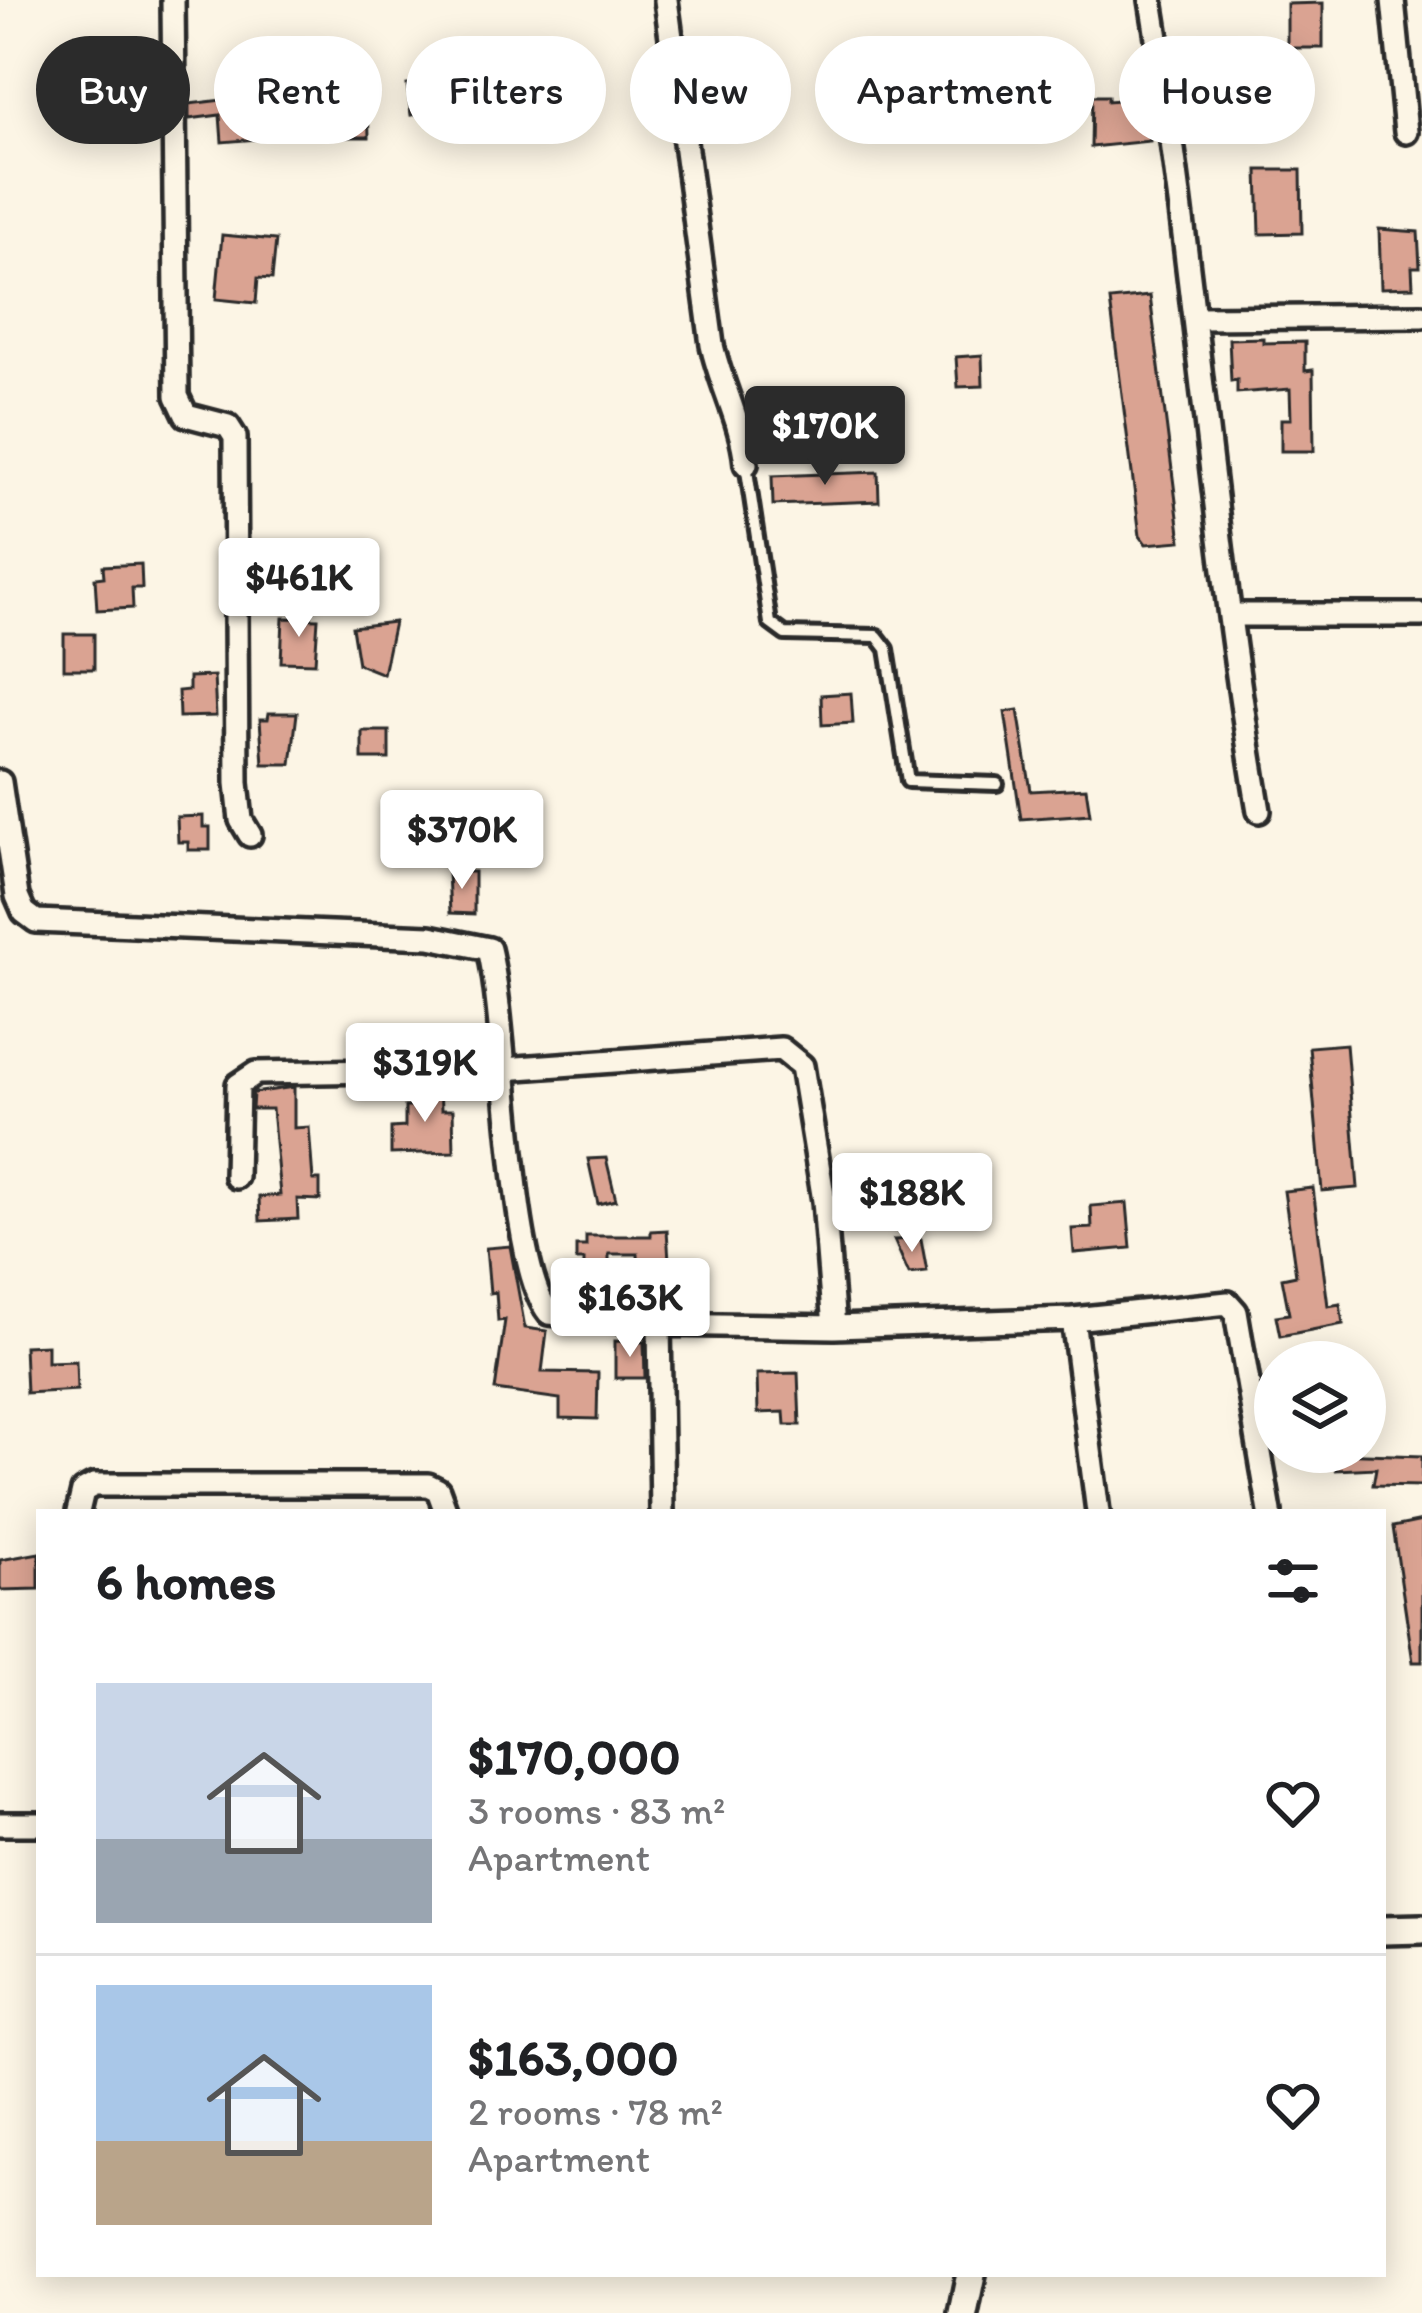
<!DOCTYPE html>
<meta charset="utf-8">
<style>
:root{--surface:#fff;--page:#f2f2f2;--text:#202124;--muted:#757577;--line:#e0e0e0;--accent:#2b2b2b}
body{margin:0;font-family:Itim,sans-serif;background:var(--page);color:var(--text);height:100vh;display:flex;flex-direction:column;font-size:45px;white-space:nowrap}
*{box-sizing:border-box;margin:0}
p{font-size:39px;color:var(--muted)}
.icon{flex:none;width:66px;height:66px;fill:none;stroke:currentColor;stroke-width:2;stroke-linecap:round;stroke-linejoin:round}
.map{position:relative;flex:1;overflow:hidden}
.drawer{position:absolute;left:36px;top:1509px;width:1350px;height:768px;display:flex;flex-direction:column;background:var(--surface);border-radius:0px;box-shadow:0 6px 30px #0003}
.drawer>*{flex:none}
.hud{position:absolute;left:36px;top:36px;width:1350px;height:108px;display:flex;gap:24px}
.controls{position:absolute;left:1254px;top:1341px;display:grid;gap:24px}
.controls a{display:grid;place-items:center;width:132px;height:132px;border-radius:50%;background:var(--surface);box-shadow:0 6px 30px #0003;font-size:60px}
.price{position:absolute;translate:-50% -102px;padding:0 27px;border-radius:12px;background:#fff;color:#222;font-size:39px;line-height:78px;filter:drop-shadow(0 3px 6px #0008)}
.price::after{content:'';position:absolute;left:50%;top:72px;width:36px;height:27px;margin-left:-18px;background:inherit;clip-path:polygon(0 0,100% 0,50% 100%)}
.price.active{background:var(--accent);color:#fff}
ul{padding:0;list-style:none}
li{display:flex;align-items:center;gap:36px;height:300px;padding:0 60px}
li+li{border-top:3px solid var(--line)}
li span{display:grid;place-items:center;flex:none;width:336px;height:240px;border-radius:0px;color:#555}
li>.icon{margin-inline-start:auto}
span .icon{width:144px;height:144px;fill:#fffc;stroke-width:1}
li b{font-size:51px}
h2{display:flex;justify-content:space-between;align-items:center;height:144px;padding:0 60px;font-size:51px}
.pill{padding:0 42px;border-radius:54px;background:var(--surface);box-shadow:0 6px 30px #0003;font-size:42px;line-height:108px}
.pill.active{background:var(--accent);color:#fff}
.map>svg:first-child{display:block}
.building{fill:#daa392;stroke:#2b2b2b;stroke-width:3}
.lines{fill:none;stroke-linecap:round;stroke-linejoin:round}
.service-casing{stroke:#2b2b2b;stroke-width:20}
.minor-casing{stroke:#2b2b2b;stroke-width:30}
.tertiary-casing{stroke:#2b2b2b;stroke-width:36}
.service{stroke:#fcf5e5;stroke-width:10}
.minor{stroke:#fcf5e5;stroke-width:21}
.tertiary{stroke:#fcf5e5;stroke-width:27}
</style>
<div class="map">
<svg width="1422" height="2313" viewBox="0 0 1422 2313">
<rect width="100%" height="100%" fill="#fcf5e5"/>
<filter id="ink" filterUnits="userSpaceOnUse"><feTurbulence type="fractalNoise" baseFrequency=".00833" numOctaves="2"/><feDisplacementMap in="SourceGraphic" scale="24" xChannelSelector="R" yChannelSelector="G"/><feConvolveMatrix kernelMatrix="1 2 1 2 8 2 1 2 1" color-interpolation-filters="sRGB"/></filter>
<g filter="url(#ink)">
<!-- building -->
<path class="building" d="M1323,3V48H1287V4Z
M449,80L453,110L411,115L407,85Z
M255,96L259,139L222,142L220,115L189,119V104Z
M1092,96H1108V101L1146,98L1150,141L1091,147Z
M368,100L369,137H323L319,103Z
M1258,170H1301L1302,233L1260,234Z
M1379,229L1418,232L1420,267H1412L1413,287L1381,288Z
M222,235L276,240L272,279L258,278L256,303L216,299Z
M1150,296L1181,541L1146,544L1140,536L1110,300Z
M1263,338V343L1305,342V371L1313,370L1314,451H1281V419H1291L1290,389L1237,393V380L1231,381L1229,339Z
M982,355L983,386L958,387L956,357Z
M895,407V440H865L864,408Z
M878,472L879,501L773,505L772,476Z
M141,564L142,588H132L133,608L97,610L95,578L104,577L103,566Z
M283,618L318,619L315,663L281,662Z
M394,622L383,674L358,664L352,627Z
M64,634H94V669H64Z
M214,676L216,716L179,717L178,691L189,690V677Z
M851,693L853,723L822,725L821,695Z
M1018,710L1031,791L1086,788L1090,814L1021,819L1005,712Z
M269,713H297L291,764H263L260,719H268Z
M362,731H389V759H362Z
M203,816V827H210V850H188V842H178L177,817Z
M448,872H474V914L450,913Z
M1346,1044L1358,1188L1322,1191L1309,1047Z
M415,1085H440L441,1110H453L454,1152L391,1154V1128L405,1127V1107H416Z
M294,1087V1128L309,1127L313,1180H320V1200L297,1199L298,1219L260,1221L259,1197L280,1195L272,1109H252L253,1093Z
M606,1158L616,1200L598,1204L588,1159Z
M1313,1188L1328,1306L1340,1304L1343,1324L1280,1336L1276,1316L1289,1314L1282,1278L1296,1275L1284,1191Z
M1127,1203L1131,1248L1074,1253L1072,1229L1092,1228L1091,1206Z
M667,1230L671,1291L640,1293L638,1254H609V1294H584V1260H576V1246H586V1236H651V1231Z
M921,1239L927,1272L909,1274L894,1240Z
M510,1246L525,1328L547,1331L542,1372L598,1373L597,1419L560,1418V1399L495,1390L505,1320L498,1321L496,1292L490,1293L486,1248Z
M615,1341L644,1342L645,1378H615Z
M47,1345V1362L76,1361L77,1390L26,1393L24,1346Z
M798,1373L800,1425H785L784,1412L758,1413L757,1374Z
M1335,1453L1422,1456V1486L1373,1485L1376,1468L1336,1470Z
M1422,1521V1662H1413L1393,1527Z
M39,1553V1589L0,1590V1560Z"/>
<g class="lines">
<defs>
<path id="service" d="M746,464L770,623L785,634L877,636L887,649L908,781L997,784"/>
<path id="minor" d="M173,0L177,396L186,415L228,426L235,437L237,783L241,820L250,835
M666,0L712,345C721,386 742,423 746,464
M1151,0C1195,270 1213,542 1259,811
M1393,0L1406,132
M1198,318L1422,316
M1230,615H1422
M0,782L17,896L24,912L36,921L430,937L489,949C508,1026 508,1264 549,1313L659,1324L834,1327L1073,1319
M236,1177L238,1085L256,1073L504,1069L781,1049L802,1066L824,1201L834,1327
M659,1324L662,1512
M78,1512L83,1491L94,1485H428L438,1490L446,1512
M1098,1512L1073,1319L1228,1303L1236,1312L1270,1512
M0,1824H39"/>
<path id="tertiary" d="M1383,1930L1422,1929
M963,2313L971,2274"/>
</defs>
<!-- service casing -->
<use href="#service" class="service-casing"/>
<!-- minor casing -->
<use href="#minor" class="minor-casing"/>
<!-- tertiary casing -->
<use href="#tertiary" class="tertiary-casing"/>
<!-- service -->
<use href="#service" class="service"/>
<!-- minor -->
<use href="#minor" class="minor"/>
<!-- tertiary -->
<use href="#tertiary" class="tertiary"/>
</g>
</g>
</svg>
<div class="controls">
<a><svg class="icon" aria-label="layers" viewBox="0 0 24 24"><path d="M12 4l9 5-9 5-9-5zM3 14l9 5 9-5"/></svg></a>
</div>
<b class="price active" style="left:825px;top:488px">$170K</b>
<b class="price" style="left:299px;top:640px">$461K</b>
<b class="price" style="left:462px;top:892px">$370K</b>
<b class="price" style="left:425px;top:1125px">$319K</b>
<b class="price" style="left:912px;top:1255px">$188K</b>
<b class="price" style="left:630px;top:1360px">$163K</b>
<div class="hud">
<a class="pill active">Buy</a>
<a class="pill">Rent</a>
<a class="pill">Filters</a>
<a class="pill">New</a>
<a class="pill">Apartment</a>
<a class="pill">House</a>
</div>
<section class="drawer">
<h2>6 homes<svg class="icon" aria-label="filters" viewBox="0 0 24 24"><path d="M4 7h16M4 17h16"/><circle cx="9" cy="7" r="2"/><circle cx="15" cy="17" r="2"/></svg></h2>
<ul>
<li><span style="background:linear-gradient(#c9d6e8 65%,#9aa5b1 0)"><svg class="icon" aria-label="home" viewBox="0 0 24 24"><path d="M3 11l9-7 9 7M6 9v11h12V9"/></svg></span><div><b>$170,000</b><p>3 rooms · 83 m²</p><p>Apartment</p></div><svg class="icon" aria-label="heart" viewBox="0 0 24 24"><path d="M12 20l-8-8c-3-5 5-10 8-4 3-6 11-1 8 4z"/></svg></li>
<li><span style="background:linear-gradient(#a9c7e8 65%,#b9a48a 0)"><svg class="icon" aria-label="home" viewBox="0 0 24 24"><path d="M3 11l9-7 9 7M6 9v11h12V9"/></svg></span><div><b>$163,000</b><p>2 rooms · 78 m²</p><p>Apartment</p></div><svg class="icon" aria-label="heart" viewBox="0 0 24 24"><path d="M12 20l-8-8c-3-5 5-10 8-4 3-6 11-1 8 4z"/></svg></li>
</ul>
</section>
</div>
